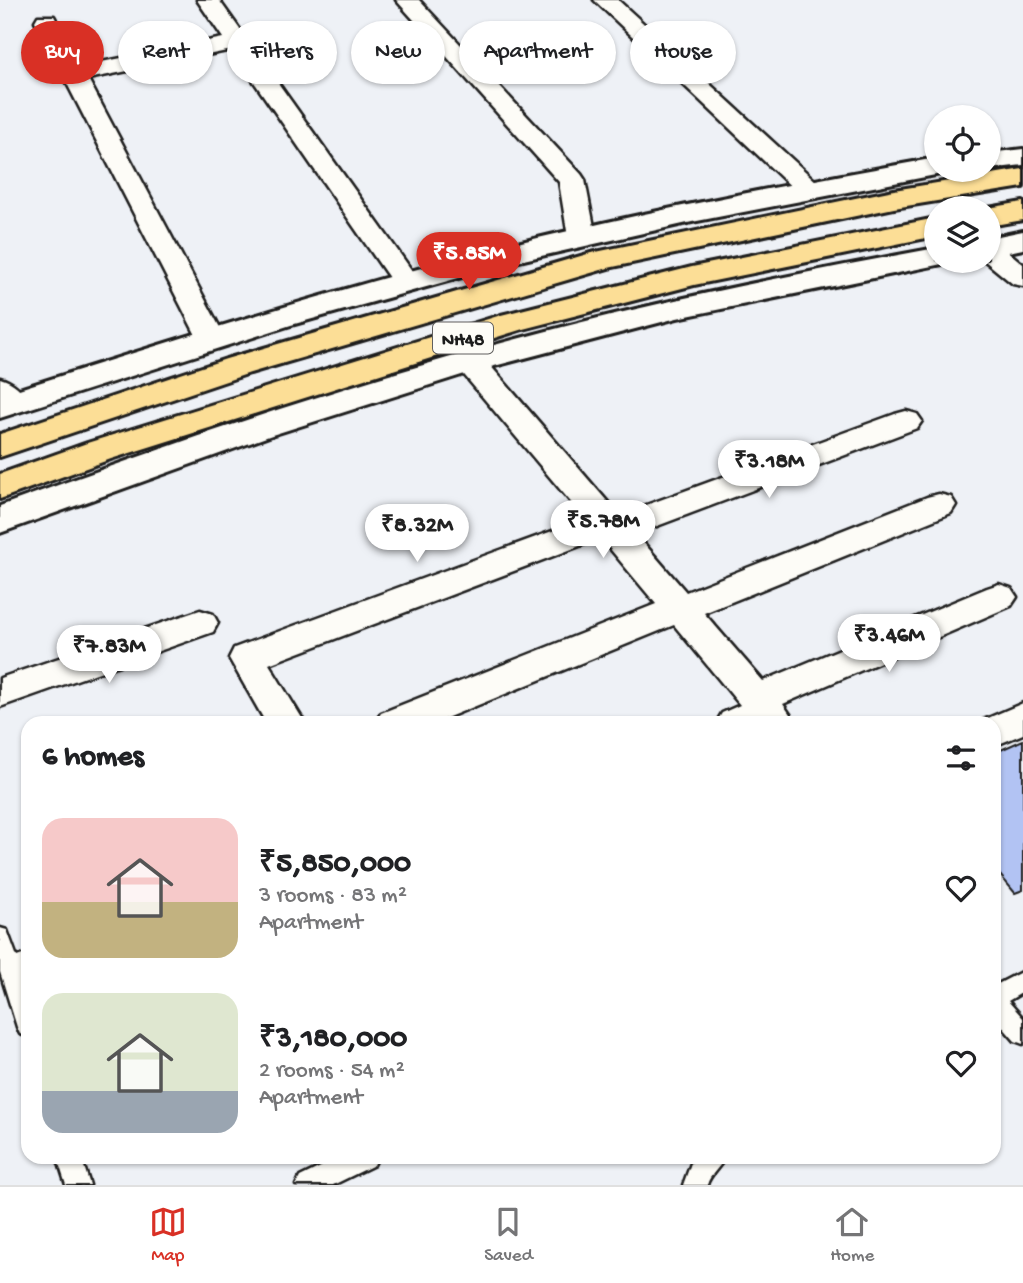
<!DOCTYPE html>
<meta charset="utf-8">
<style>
:root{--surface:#fff;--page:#f6f6f6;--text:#202124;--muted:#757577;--line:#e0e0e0;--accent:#d93025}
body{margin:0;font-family:"Gochi Hand",sans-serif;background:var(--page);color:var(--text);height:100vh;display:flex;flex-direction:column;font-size:26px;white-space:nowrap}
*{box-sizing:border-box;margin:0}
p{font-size:23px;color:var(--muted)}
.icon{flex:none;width:38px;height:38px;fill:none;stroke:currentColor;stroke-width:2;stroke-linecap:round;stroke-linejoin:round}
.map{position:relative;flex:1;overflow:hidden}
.side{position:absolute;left:21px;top:716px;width:980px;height:448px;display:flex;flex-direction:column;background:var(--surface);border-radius:21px;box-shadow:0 2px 5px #0004}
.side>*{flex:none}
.banner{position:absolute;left:21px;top:21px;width:982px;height:63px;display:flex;gap:14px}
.buttons{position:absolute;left:924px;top:105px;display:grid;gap:14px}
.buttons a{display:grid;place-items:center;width:77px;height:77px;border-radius:50%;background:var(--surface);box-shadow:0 2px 5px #0004;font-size:35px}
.price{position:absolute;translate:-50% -60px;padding:0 16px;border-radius:24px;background:#fff;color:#222;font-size:23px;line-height:46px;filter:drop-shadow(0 2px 4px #0008)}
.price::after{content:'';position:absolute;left:50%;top:42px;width:21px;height:16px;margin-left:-10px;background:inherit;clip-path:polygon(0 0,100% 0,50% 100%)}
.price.active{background:var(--accent);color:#fff}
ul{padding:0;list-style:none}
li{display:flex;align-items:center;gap:21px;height:175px;padding:0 21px}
li span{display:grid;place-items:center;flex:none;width:196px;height:140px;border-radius:21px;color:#555}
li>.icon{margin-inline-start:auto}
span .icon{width:84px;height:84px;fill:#fffc;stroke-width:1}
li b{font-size:30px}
h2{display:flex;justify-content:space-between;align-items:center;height:84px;padding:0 21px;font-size:30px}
.pill{padding:0 24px;border-radius:32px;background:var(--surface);box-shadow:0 2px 5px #0004;font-size:24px;line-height:63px}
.pill.active{background:var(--accent);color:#fff}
.tab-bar{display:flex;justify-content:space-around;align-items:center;height:98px;border-top:2px solid var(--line);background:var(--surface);font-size:19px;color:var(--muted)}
.tab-bar a{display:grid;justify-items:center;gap:4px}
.tab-bar .active{color:var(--accent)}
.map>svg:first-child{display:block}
.building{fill:#b2c3f3;stroke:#1c1c1c;stroke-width:2}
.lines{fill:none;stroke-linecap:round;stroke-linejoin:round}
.service-casing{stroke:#1c1c1c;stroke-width:5}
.minor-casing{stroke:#1c1c1c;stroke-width:5}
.tertiary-casing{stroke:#1c1c1c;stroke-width:6}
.trunk-casing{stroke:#1c1c1c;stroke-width:6}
.service{fill:#fdfcf7;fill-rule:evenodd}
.minor{fill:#fdfcf7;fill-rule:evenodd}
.tertiary{fill:#fdfcf7;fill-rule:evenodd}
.trunk{fill:#fcde96;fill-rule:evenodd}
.labels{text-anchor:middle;stroke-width:5;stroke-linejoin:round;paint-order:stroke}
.shield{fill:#fdfcf7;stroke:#605f5e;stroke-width:2}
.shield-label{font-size:19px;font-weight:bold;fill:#1c1c1c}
</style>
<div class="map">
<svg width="1023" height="1185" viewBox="0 0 1023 1185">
<rect width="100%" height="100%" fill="#eef1f6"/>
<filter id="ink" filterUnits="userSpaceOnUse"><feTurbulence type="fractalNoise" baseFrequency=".0143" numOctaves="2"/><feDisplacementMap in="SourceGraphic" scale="14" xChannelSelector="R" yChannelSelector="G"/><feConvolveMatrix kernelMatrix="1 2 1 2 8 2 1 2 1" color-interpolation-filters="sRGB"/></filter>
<g filter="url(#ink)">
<!-- building -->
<path class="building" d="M1023,740V890L1015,893L994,868V753Z"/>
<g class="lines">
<defs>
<path id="service" d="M0,928L7,930L17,957L28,953V972L22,975L28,992V1037L20,1034L17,1027L0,972Z
M1023,971V992L1008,1001L1023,1018V1044L1015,1041L994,1017V986Z
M57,1157H81L90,1185H66Z
M341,1157H378L374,1165L333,1185H296L300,1177Z
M697,1157H725C720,1168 710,1174 707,1185H683L691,1163Z"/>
<path id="minor" d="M197,0H219L420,282L416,288L406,290L396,288L232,50L88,79L226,339L221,345L211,348L201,345L35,21L38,16H54L81,66L223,38Z
M396,0H419L581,174L585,180L596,237L592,243L582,245L572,243L568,237L559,182Z
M594,0H618L818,183L822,189L818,195L809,197L800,195Z
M989,242L999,244L1023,264V286L1013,284L985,261H989Z
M471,354L482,356L619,515L895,414L906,411L917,414L922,421L917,428L636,534L686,592L927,497L939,494L951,497L956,505L951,513L704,613L763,681L987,588L999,584L1011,588L1017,597L1011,606L783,704L796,723H716L722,713L740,705L674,625L434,723H375L381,713L656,604L601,538L269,664L305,723H266L229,658L234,648L585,519L460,370L456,363L460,356Z
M0,378C14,382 22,390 29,402L25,409L14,412L0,406Z
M200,610L213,614L218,623L213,632L0,707V678Z
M1023,703V734L994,746V723H979L981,721Z"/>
<path id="tertiary" d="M1023,149V165L989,169V153Z
M936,158V170H948L946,173L692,222L519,261L291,325L0,418V395C166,342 332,290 501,247C645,211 790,184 936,158Z
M1023,231V249L989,256V238Z
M936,248V261H949L947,263L677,318L468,373L272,435L0,533V506C169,445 339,386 513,340C652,302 794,274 936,248Z"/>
<path id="trunk" d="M1023,169V187L894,208L608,268L250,373L0,457V434L226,359L591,253L894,190Z
M1023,202V220L989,226L988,208Z
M936,218V236L694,285L523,329L111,459L0,499V474L87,443L501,315L692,267Z"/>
</defs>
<!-- service casing -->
<use href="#service" class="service-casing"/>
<!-- minor casing -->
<use href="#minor" class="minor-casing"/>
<!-- tertiary casing -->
<use href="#tertiary" class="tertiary-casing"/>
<!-- trunk casing -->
<use href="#trunk" class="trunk-casing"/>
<!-- service -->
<use href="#service" class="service"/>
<!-- minor -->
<use href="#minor" class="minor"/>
<!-- tertiary -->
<use href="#tertiary" class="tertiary"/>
<!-- trunk -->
<use href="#trunk" class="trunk"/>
</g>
</g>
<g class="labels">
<!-- shield labels -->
<rect class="shield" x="433" y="322.5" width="60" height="31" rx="5"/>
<g class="shield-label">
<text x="463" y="345">NH48</text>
</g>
</g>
</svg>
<div class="buttons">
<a><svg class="icon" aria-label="locate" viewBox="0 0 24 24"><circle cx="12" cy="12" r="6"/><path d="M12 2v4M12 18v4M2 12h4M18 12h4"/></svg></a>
<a><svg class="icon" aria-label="layers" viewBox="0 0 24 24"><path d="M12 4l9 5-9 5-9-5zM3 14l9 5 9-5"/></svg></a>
</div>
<b class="price active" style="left:469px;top:292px">₹5.85M</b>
<b class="price" style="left:769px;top:500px">₹3.18M</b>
<b class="price" style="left:603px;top:560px">₹5.78M</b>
<b class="price" style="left:417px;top:564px">₹8.32M</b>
<b class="price" style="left:889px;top:674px">₹3.46M</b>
<b class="price" style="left:109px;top:685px">₹7.83M</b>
<div class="banner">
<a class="pill active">Buy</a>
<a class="pill">Rent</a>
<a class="pill">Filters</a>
<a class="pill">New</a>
<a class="pill">Apartment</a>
<a class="pill">House</a>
</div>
<section class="side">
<h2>6 homes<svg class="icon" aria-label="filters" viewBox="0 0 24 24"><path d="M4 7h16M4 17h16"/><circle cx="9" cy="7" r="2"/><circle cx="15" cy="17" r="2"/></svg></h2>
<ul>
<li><span style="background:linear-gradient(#f6c9c9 60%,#c2b280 0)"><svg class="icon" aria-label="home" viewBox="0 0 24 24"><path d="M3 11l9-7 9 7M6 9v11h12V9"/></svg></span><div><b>₹5,850,000</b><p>3 rooms · 83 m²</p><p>Apartment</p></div><svg class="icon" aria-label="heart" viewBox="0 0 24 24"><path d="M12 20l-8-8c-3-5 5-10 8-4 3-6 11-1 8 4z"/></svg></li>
<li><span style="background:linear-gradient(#dfe7d0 70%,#9aa5b1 0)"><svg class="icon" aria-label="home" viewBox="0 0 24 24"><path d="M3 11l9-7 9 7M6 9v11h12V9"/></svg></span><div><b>₹3,180,000</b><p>2 rooms · 54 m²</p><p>Apartment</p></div><svg class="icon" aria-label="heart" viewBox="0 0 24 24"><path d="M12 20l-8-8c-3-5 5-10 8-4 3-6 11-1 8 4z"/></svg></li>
</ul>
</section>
</div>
<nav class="tab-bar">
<a class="active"><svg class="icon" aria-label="map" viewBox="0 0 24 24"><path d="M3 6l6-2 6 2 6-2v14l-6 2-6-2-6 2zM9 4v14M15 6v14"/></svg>Map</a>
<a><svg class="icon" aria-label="saved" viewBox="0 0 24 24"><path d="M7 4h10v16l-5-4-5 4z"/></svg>Saved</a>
<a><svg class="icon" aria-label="home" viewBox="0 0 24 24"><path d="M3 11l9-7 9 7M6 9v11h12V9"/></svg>Home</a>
</nav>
